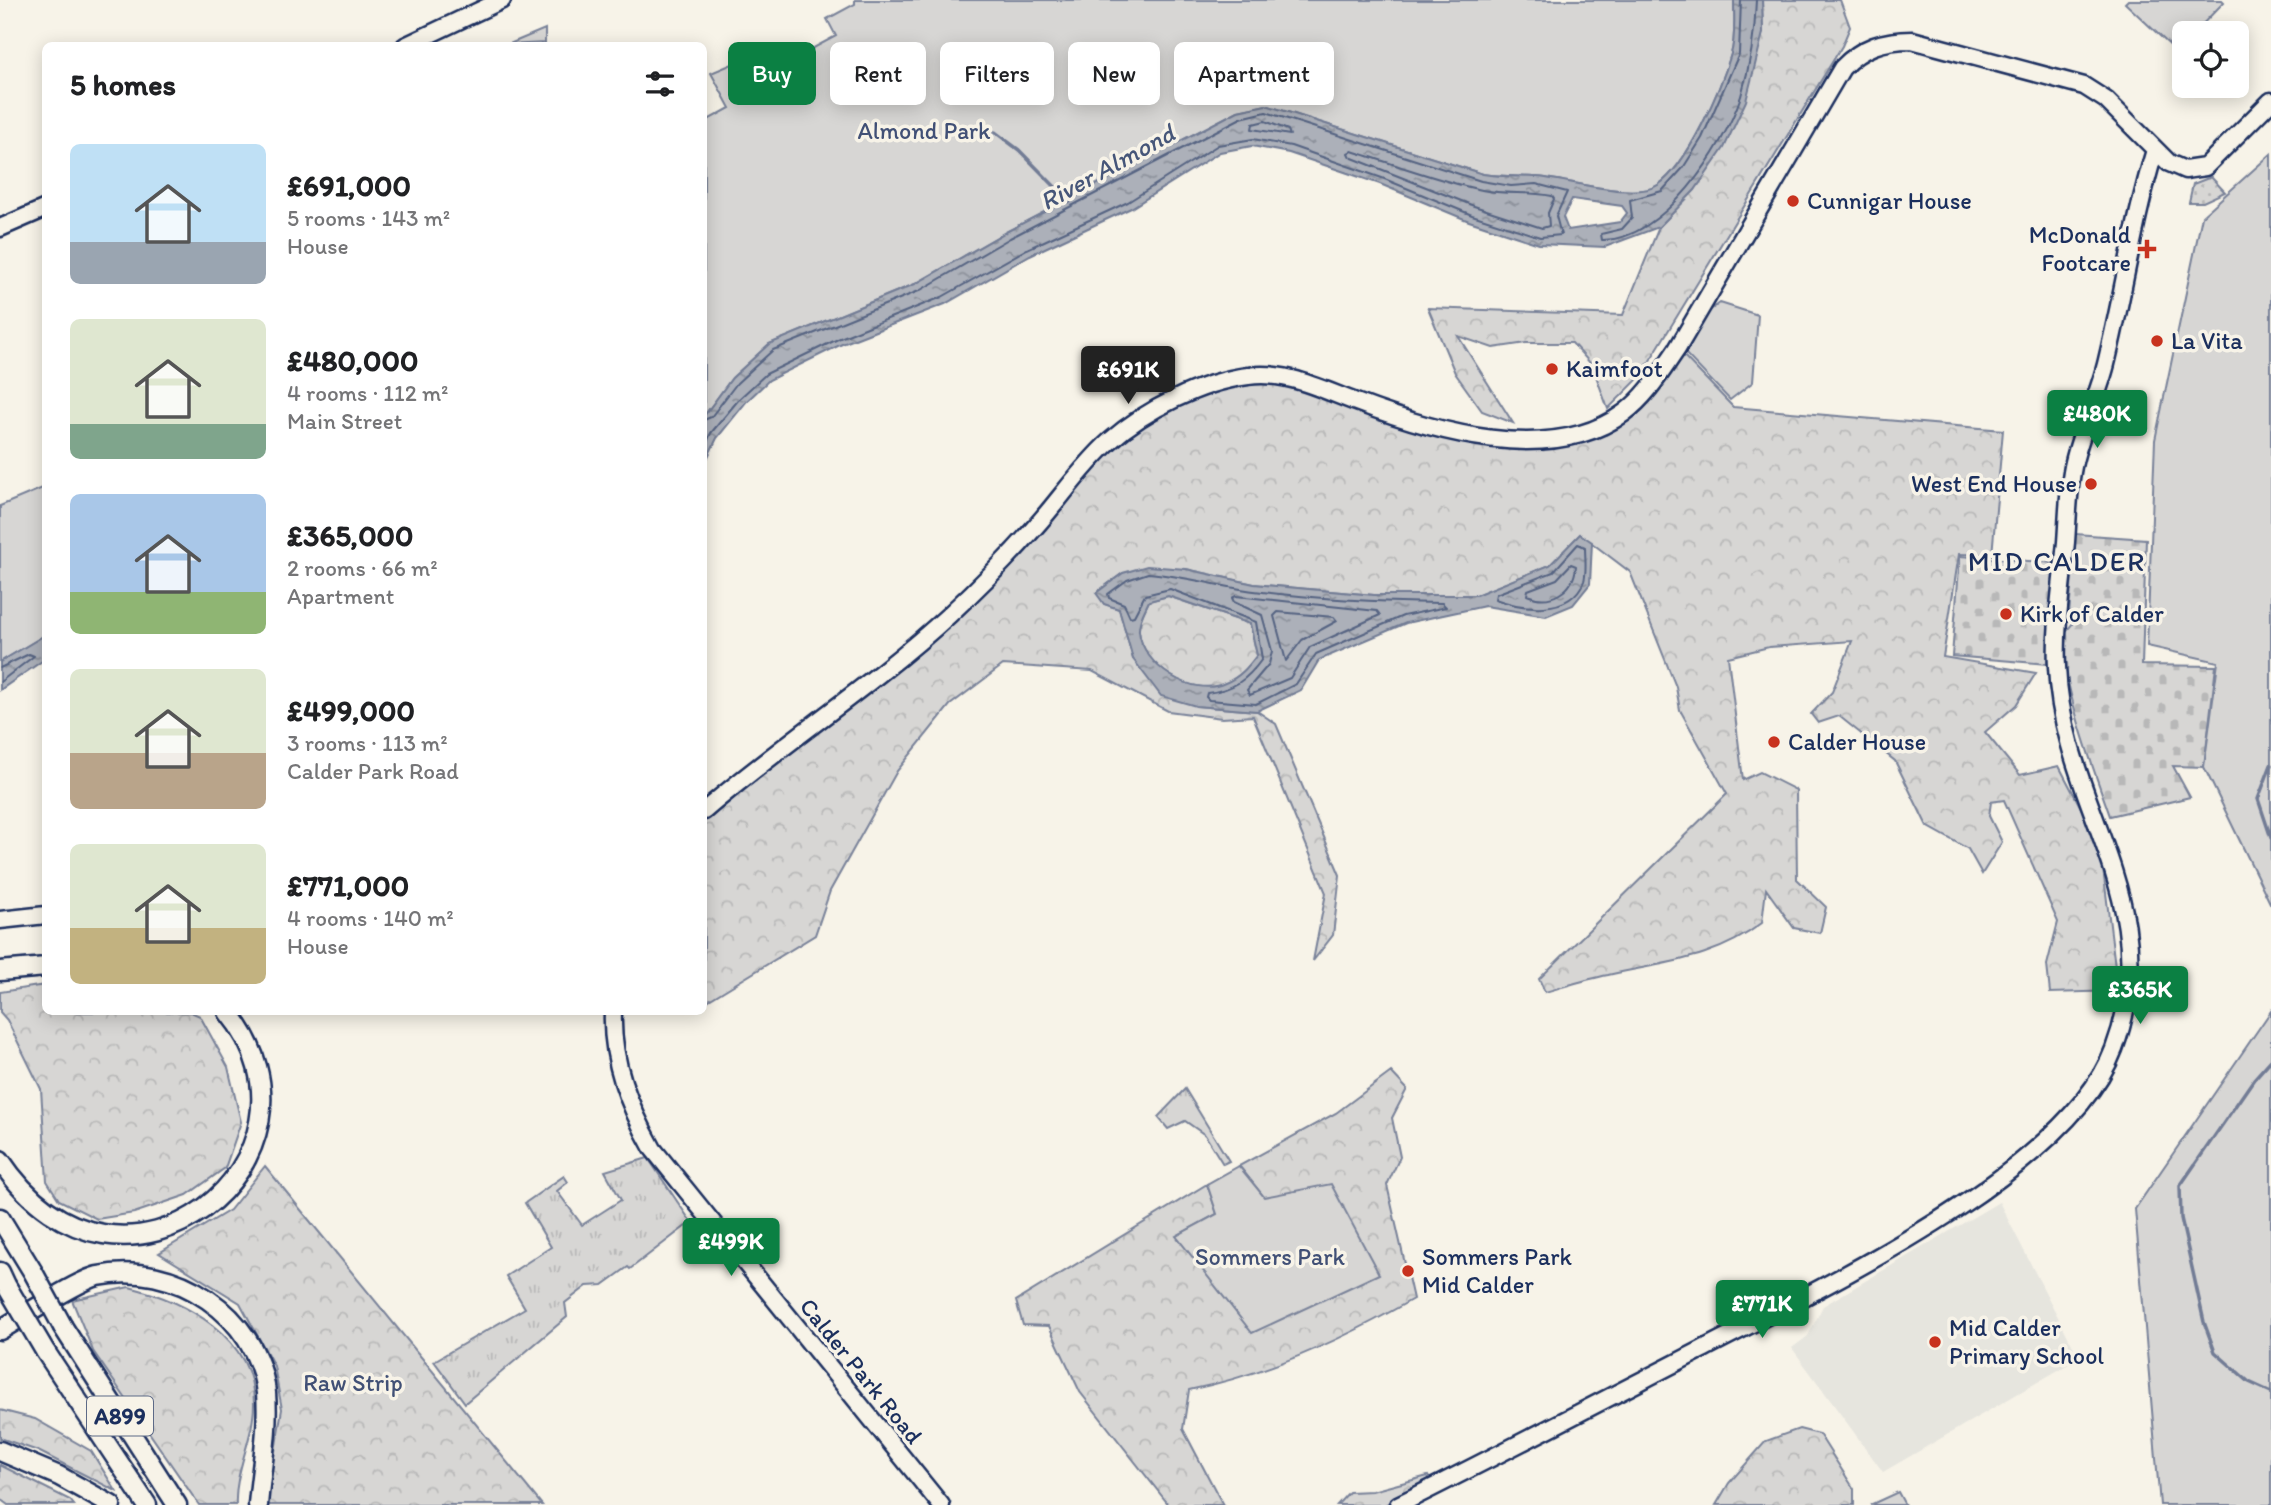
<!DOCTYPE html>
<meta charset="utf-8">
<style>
:root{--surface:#fff;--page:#f2f2f2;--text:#202124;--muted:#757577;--accent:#0b8043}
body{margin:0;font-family:Itim,sans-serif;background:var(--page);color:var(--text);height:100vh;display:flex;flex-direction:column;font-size:26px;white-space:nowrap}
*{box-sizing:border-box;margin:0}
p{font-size:23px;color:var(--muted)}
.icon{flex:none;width:38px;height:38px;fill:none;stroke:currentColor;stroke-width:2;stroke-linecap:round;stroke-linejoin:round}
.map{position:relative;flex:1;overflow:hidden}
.drawer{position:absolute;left:42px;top:42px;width:665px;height:973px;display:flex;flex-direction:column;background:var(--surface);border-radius:10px;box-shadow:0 4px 18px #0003}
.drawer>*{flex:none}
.top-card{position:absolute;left:728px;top:42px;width:665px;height:63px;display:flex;gap:14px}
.buttons{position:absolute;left:2172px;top:21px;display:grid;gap:14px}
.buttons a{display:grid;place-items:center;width:77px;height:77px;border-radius:10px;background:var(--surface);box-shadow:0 4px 18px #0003;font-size:35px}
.price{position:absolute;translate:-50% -60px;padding:0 16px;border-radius:7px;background:var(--accent);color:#fff;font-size:23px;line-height:46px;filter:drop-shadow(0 2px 4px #0008)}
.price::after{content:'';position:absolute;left:50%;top:42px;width:21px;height:16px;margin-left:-10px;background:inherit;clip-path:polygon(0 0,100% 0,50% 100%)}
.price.on{background:#222;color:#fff}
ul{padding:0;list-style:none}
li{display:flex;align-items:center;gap:21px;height:175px;padding:0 28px}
li span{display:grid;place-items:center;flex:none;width:196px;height:140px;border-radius:10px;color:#555}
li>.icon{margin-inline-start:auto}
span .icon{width:84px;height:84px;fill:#fffc;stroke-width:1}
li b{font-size:30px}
h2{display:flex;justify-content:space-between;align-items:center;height:84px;padding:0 28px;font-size:30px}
.tag{padding:0 24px;border-radius:10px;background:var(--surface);box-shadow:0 4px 18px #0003;font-size:24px;line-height:63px}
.tag.on{background:var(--accent);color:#fff}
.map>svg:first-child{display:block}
.built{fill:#e6e5de}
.grass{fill:url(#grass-tufts);stroke:#798299;stroke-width:2}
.forest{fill:url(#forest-crowns);stroke:#798299;stroke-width:2}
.cemetery{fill:url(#cemetery-stones);stroke:#798299;stroke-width:2}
.park{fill:#d7d6d4;stroke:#798299;stroke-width:2}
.garden{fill:url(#garden-dots);stroke:#798299;stroke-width:2}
.water{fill:url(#water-ripples);stroke:#727c95;stroke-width:2;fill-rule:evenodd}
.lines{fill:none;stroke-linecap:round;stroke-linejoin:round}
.shore{stroke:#556382;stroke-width:2}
.stream{stroke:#727c95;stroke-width:3.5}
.secondary-casing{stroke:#1b2f5e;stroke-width:21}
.primary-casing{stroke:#1b2f5e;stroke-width:23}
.secondary{stroke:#f7f3e8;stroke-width:16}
.primary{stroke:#f7f3e8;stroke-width:18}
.primary-bridge-casing{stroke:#1b2f5e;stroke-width:23;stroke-linecap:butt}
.primary-bridge{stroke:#f7f3e8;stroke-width:18}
.poi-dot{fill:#c8321e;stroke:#f7f3e8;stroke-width:2.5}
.labels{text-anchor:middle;stroke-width:7;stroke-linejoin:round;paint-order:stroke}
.shield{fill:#f7f3e8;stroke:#5d6a87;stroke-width:2}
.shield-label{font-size:23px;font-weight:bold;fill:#1b2f5e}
.park-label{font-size:24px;fill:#415076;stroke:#f7f3e8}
.poi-label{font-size:24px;fill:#1b2f5e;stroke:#f7f3e8;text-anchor:start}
.street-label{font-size:24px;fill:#1b2f5e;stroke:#f7f3e8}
.water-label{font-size:26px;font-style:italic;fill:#465679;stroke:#f7f3e8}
.quarter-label{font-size:28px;letter-spacing:2px;fill:#1b2f5e;stroke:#f7f3e8}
</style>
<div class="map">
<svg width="2271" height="1505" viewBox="0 0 2271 1505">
<defs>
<pattern id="grass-tufts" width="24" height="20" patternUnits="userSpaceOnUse" patternTransform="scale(1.75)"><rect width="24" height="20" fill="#d7d6d4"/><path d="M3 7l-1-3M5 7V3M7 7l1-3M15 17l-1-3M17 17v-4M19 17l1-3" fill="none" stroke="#b8b8b8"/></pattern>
<pattern id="forest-crowns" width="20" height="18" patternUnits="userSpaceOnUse" patternTransform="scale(1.75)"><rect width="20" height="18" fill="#d7d6d4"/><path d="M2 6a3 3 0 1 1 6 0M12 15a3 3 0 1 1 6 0" fill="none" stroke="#b8b8b8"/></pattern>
<pattern id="cemetery-stones" width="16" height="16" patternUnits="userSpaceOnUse" patternTransform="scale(1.75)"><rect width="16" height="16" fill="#d7d6d4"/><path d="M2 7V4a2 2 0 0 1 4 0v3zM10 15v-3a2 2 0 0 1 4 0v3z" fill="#b8b8b8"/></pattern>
<pattern id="garden-dots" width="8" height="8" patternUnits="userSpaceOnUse" patternTransform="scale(1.75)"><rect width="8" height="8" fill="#d7d6d4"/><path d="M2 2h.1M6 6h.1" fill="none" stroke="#b8b8b8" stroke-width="1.8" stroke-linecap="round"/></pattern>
<pattern id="water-ripples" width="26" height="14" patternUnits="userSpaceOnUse" patternTransform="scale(1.75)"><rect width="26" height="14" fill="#acb0b9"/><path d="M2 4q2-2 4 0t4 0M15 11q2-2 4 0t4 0" fill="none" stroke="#8b909a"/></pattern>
</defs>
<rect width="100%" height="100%" fill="#f7f3e8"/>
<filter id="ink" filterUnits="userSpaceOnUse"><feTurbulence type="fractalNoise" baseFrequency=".0143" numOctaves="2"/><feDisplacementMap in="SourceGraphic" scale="14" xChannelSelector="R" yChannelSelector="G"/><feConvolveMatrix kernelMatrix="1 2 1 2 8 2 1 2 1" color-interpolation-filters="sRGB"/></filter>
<g filter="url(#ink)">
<!-- built -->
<path class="built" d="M1999,1202L2079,1358L1883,1472L1792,1348L1808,1336L1823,1306Z"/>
<!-- grass -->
<path class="grass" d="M545,29V43L507,45Z
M1185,1089L1229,1161L1223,1164L1205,1135L1185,1121L1168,1129L1158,1117Z
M648,1158L691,1222L630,1269L628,1267L603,1285L587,1286L565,1303L567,1317L465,1403L434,1361L525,1308L506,1276L551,1247L525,1203L564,1176L568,1182L557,1191L582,1225L621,1200L605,1171Z"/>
<!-- forest -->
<path class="forest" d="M1762,0H1840L1850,27L1842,46L1640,377L1608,409L1592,365L1572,343H1526L1493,348L1458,336L1513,423L1482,411L1455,373L1428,308L1623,315L1659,227L1695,190L1763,33Z
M1679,351L1733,407L2003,430L1992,555L1959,554L1943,657L2036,673L2016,705L1985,732L2020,775L2059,766L2100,844L2118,991L2050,993L2047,965L2058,922L2004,800L1991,802L1989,816L2002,842L1982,874L1968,849L1927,826L1895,761L1839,716L1818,723L1811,714L1832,692L1852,641L1769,647L1728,657L1743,780L1760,772L1796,790L1797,879L1826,907L1820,933L1794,928L1766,889L1762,923C1714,960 1665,962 1608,975C1587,979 1566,986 1545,992L1539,979L1727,794L1680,710L1676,687L1630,572L1580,534L1550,565L1476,595H1374L1254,584L1186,569L1123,573L1097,592L1104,604L1119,609L1133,659L1196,706L1257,711L1276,724L1340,875L1333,935L1313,961L1326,893L1253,716L1222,718L1168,711L1092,671L1003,665L950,705L897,771L830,891L815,935L704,1003V811L947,616L1141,419L1249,376L1498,439L1606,424Z
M1168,596L1250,624L1257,655C1248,667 1240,677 1225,684C1193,698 1141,666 1139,631C1138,621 1145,609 1149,601Z
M45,985L46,1012H191L200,1016L228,1067L241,1122L225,1168L187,1195L134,1213L97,1219L59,1200L47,1181L41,1089L7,1020L0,1012V992Z
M1391,1072L1407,1089L1392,1118L1400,1157L1387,1185L1413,1299C1344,1339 1268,1374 1189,1390L1183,1429L1223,1505H1169L1080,1392L1049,1326L1023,1325L1016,1301L1207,1184L1217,1214L1177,1236L1264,1197L1239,1166L1336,1113Z
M265,1166L542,1505H266L282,1409L274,1366L240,1303L159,1253L230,1210Z
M129,1287C185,1301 254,1336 254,1404C254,1438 234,1472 236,1505H199L93,1351L72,1300Z
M0,1410L35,1419L91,1451L116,1491L38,1451L0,1438Z
M1799,1429L1819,1434L1854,1489V1505H1716L1729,1483L1766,1441Z
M0,1465L70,1500L74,1505H8L0,1499Z
M1428,1476L1431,1482L1385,1505H1337L1349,1492L1372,1491Z"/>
<!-- cemetery -->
<path class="cemetery" d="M2075,534L2146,539L2142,665L2216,666L2204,767L2173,766L2190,797L2110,816C2099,784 2050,656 2067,630C2069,627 2072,626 2073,622L2069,615Z
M1960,556L2055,563L2047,664L1952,656Z"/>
<!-- park -->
<path class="park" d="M855,0H1734C1734,17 1736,37 1731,54C1721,88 1688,165 1658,185C1634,201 1566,179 1537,177C1518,176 1502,177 1483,174L1266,105L1238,111L1006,232L915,284L769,344L732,378L704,416V122L730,108L711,73L768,49L778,67L836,36L827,19L855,4Z
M2128,0H2222L2224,2L2194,33H2184V43L2176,51L2125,3Z
M2271,154V905L2204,767L2218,662L2147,646L2155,440L2202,216Z
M1720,303L1758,315L1753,382L1730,400L1681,349L1709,311Z
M45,487V635L0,662V506Z
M2271,1011V1505H2160L2135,1209Z
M1239,1166L1264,1197L1331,1184L1379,1274L1252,1333L1176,1236L1217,1214L1207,1184Z
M1898,1492L1905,1505H1870Z"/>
<!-- garden -->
<path class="garden" d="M2211,177L2225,192L2203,202H2189L2193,184Z"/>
<!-- water -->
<path class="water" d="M1734,0H1762L1763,33L1746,101L1724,148L1695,190L1659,227L1605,247L1539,244L1469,221L1380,184L1289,153L1252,146L1220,152L1131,208L1030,255L945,304L842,344L769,380L746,402L717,438L704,465V416L732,378L769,344L915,284L1006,232L1238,111L1266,105L1483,174C1502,177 1518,176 1537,177C1566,179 1634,201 1658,185C1688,165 1721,88 1731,54C1736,37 1734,17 1734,0ZM1572,199L1622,206L1627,213L1620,222L1568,230L1563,217Z
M1580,534L1592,542L1590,584L1573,605L1546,616L1485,606L1406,623L1319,660L1301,690L1257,711L1196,706L1161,696L1133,659L1119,609L1104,604L1096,593L1123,573L1147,566L1186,569L1254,584L1374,595H1476L1550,565ZM1168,596L1250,624L1257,655C1248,667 1240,677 1225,683C1193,698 1142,666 1139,631C1138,621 1145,610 1149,601Z
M45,635V659L0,690V662Z"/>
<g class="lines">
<!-- shore -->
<path class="shore" d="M1741,0L1739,54L1702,138L1683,168L1662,191L1630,200L1632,218L1622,229L1601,234L1602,240C1663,241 1724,148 1741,96C1751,63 1755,34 1756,0
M1265,121L1288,130L1290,135L1252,129L1253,124Z
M1352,151C1395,164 1438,181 1482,190C1506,195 1528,191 1552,196L1554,199L1548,213L1549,226L1542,228L1474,206L1350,157L1348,153Z
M704,420L711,417L737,383L773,350L919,291L1010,238L1241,118L1266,112L1481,181L1511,186L1536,184L1567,192L1556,216L1561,235L1540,237L1472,215L1382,178L1291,146L1253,139L1218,145L1128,202L1027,249L942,297L840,338L766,374L740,398L711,433L704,449
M1578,544L1585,547C1585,558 1587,571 1584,581C1570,616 1522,609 1495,599L1496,594L1553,572Z
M1571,564L1576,566C1574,592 1550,605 1527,595L1528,590L1557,579Z
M1148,573C1184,576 1218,586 1254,591C1316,599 1380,602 1442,603L1446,607L1403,616L1316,654L1296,684L1256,704L1209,700L1206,697L1207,693C1233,690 1247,680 1262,659L1256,622L1170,589L1145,595L1134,616L1130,617L1124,604L1109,598L1108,594L1127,580Z
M1236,596L1377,611L1380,615L1310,647L1290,678L1250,695L1247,690L1269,664L1272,651L1262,615L1234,602L1232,598Z
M1278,612L1334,617L1337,621L1302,640L1286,661L1274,616Z
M0,668L29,654L34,656L0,682"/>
<!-- stream -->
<path class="stream" d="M995,132L1019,150L1070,202
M2271,765L2258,799L2271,838
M2271,1060L2254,1079L2180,1186L2181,1218L2204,1322L2215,1352L2249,1382L2271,1392"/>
<defs>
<path id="secondary" d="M405,46L502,0
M0,228L46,208
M704,811C783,743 872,686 949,615C979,587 1009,557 1036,526C1061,498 1082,466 1110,441C1145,410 1201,382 1248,376C1285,370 1323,390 1356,402C1432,431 1551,467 1624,413C1647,396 1661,372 1677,349L1842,68C1862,47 1883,40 1912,40L2084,86L2106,100L2169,163L2185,170L2205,167L2271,101
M0,920L46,915
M613,1012C611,1061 629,1106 653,1149L941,1505
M1398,1505C1500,1454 1600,1402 1701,1350C1816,1290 2068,1173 2114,1049C2169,903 2062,805 2057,667C2055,626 2062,583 2066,542C2068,516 2068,487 2074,462C2082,427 2099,395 2107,360C2124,290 2134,219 2155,150"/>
<path id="primary" d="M0,971L46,967
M0,1160C122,1343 346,1155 228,1012
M0,1218L33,1272
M0,1272L6,1285
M63,1327L177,1505
M0,1330C21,1318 77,1281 98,1276C174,1260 258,1315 266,1393C269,1431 261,1468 258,1505
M45,1351L147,1505
M0,1451L59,1476L111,1505"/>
</defs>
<!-- secondary casing -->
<use href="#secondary" class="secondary-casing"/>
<!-- primary casing -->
<use href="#primary" class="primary-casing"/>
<!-- secondary -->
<use href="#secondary" class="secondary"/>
<!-- primary -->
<use href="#primary" class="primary"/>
<defs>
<path id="primary-bridge" d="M33,1272L63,1327
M6,1285L45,1351"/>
</defs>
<!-- primary-bridge casing -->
<use href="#primary-bridge" class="primary-bridge-casing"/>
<!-- primary-bridge -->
<use href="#primary-bridge" class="primary-bridge"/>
</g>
</g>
<!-- markers -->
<g class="poi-dot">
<circle cx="1793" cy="201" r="7"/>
<path d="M2143.5 238.5h7v7h7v7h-7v7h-7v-7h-7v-7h7z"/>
<circle cx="2157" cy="341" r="7"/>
<circle cx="1552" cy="369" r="7"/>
<circle cx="2091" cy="484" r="7"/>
<circle cx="2006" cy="614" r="7"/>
<circle cx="1774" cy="742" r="7"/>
<circle cx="1408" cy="1271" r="7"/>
<circle cx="1935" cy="1342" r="7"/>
</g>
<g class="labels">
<!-- shield labels -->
<rect class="shield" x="87" y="1396.5" width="66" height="39" rx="5"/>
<g class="shield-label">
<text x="120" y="1424">A899</text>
</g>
<!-- park labels -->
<g class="park-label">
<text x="924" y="139">Almond Park</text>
<text x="1270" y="1265">Sommers Park</text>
<text x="353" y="1391">Raw Strip</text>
</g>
<!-- poi labels -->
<g class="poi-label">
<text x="1807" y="209">Cunnigar House</text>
<text x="2131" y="243" text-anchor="end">McDonald<tspan x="2131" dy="28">Footcare</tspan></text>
<text x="2171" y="349">La Vita</text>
<text x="1566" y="377">Kaimfoot</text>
<text x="2077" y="492" text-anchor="end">West End House</text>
<text x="2020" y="622">Kirk of Calder</text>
<text x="1788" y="750">Calder House</text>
<text x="1422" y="1265">Sommers Park<tspan x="1422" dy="28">Mid Calder</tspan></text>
<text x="1949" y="1336">Mid Calder<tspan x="1949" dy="28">Primary School</tspan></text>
</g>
<!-- street labels -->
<g class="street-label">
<text transform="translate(861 1371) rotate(51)" y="8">Calder Park Road</text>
</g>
<!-- water labels -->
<g class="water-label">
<text transform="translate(1107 167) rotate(-29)" y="9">River Almond</text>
</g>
<!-- quarter labels -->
<g class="quarter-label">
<text x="2057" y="571">MID CALDER</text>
</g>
</g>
</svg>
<div class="buttons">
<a><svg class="icon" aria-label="locate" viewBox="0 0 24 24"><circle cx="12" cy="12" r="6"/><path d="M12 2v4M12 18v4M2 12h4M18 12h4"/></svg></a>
</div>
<b class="price on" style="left:1128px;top:406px">£691K</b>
<b class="price" style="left:2097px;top:450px">£480K</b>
<b class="price" style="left:2140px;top:1026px">£365K</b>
<b class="price" style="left:731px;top:1278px">£499K</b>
<b class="price" style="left:1762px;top:1340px">£771K</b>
<div class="top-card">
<a class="tag on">Buy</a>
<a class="tag">Rent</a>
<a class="tag">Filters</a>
<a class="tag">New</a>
<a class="tag">Apartment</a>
</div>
<section class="drawer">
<h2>5 homes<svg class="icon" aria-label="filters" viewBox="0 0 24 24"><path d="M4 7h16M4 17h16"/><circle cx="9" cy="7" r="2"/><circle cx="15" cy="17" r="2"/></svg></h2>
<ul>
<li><span style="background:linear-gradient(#bfe0f5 70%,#9aa5b1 0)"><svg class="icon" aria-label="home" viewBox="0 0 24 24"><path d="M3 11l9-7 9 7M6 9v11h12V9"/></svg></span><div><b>£691,000</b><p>5 rooms · 143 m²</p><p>House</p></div></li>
<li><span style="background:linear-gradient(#dfe7d0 75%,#7fa58c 0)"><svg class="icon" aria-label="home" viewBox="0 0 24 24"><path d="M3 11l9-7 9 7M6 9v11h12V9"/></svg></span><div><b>£480,000</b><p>4 rooms · 112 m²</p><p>Main Street</p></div></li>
<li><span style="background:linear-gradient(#a9c7e8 70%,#8fb573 0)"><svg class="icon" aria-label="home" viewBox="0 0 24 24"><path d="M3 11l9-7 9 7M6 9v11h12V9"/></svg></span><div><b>£365,000</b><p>2 rooms · 66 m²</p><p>Apartment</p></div></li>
<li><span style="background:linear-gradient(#dfe7d0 60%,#b9a48a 0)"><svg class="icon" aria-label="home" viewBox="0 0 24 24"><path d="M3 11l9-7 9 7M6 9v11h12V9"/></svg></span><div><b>£499,000</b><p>3 rooms · 113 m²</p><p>Calder Park Road</p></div></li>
<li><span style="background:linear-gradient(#dfe7d0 60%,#c2b280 0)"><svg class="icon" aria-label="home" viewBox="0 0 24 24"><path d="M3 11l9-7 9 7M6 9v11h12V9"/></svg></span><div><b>£771,000</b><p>4 rooms · 140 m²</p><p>House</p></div></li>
</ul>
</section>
</div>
